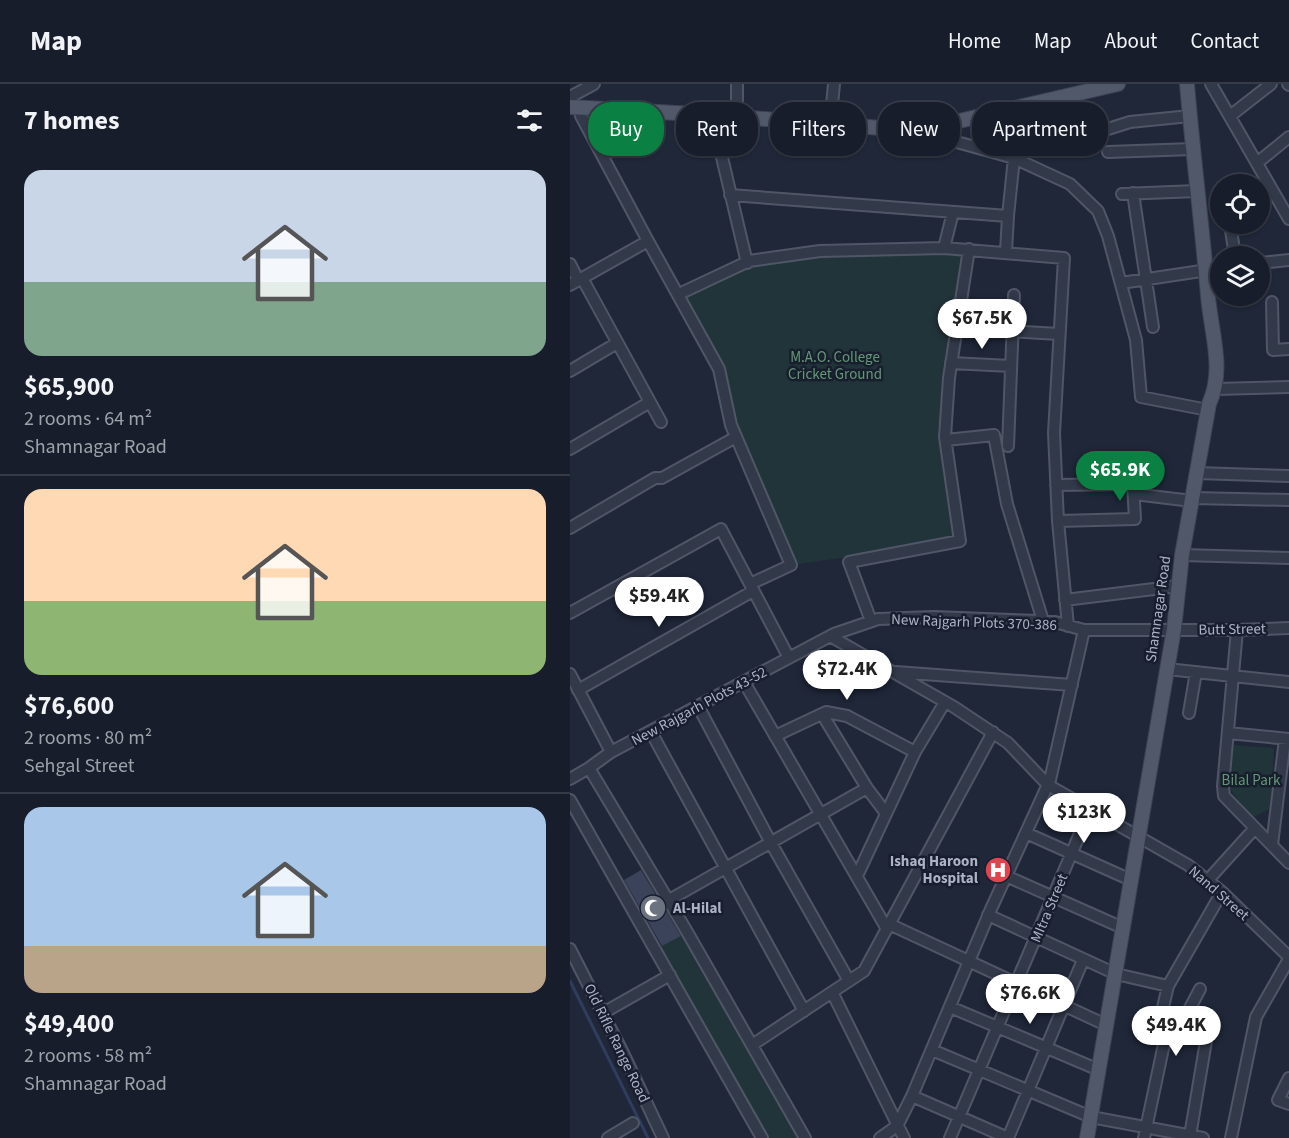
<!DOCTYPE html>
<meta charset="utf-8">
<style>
:root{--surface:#171d2b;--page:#242a37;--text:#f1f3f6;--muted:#9ea2a9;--line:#363b47;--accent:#0b8043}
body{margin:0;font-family:"Source Sans 3",sans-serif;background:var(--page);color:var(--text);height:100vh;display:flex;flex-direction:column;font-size:22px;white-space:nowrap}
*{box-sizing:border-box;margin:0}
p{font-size:20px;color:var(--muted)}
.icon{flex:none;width:33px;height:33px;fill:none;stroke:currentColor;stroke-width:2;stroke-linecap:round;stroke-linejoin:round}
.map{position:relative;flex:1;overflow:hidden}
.sheet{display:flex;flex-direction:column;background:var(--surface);width:570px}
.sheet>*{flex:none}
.top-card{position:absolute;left:18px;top:18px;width:570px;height:54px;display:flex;gap:12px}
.buttons{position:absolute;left:640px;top:90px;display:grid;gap:12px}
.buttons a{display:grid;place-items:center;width:60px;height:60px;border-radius:50%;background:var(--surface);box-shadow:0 2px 4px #0004,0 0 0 2px var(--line);font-size:30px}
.price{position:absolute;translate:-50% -51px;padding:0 14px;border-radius:21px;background:#fff;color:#222;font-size:20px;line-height:39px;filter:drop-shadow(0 2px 3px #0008)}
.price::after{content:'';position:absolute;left:50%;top:36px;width:18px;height:14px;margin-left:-9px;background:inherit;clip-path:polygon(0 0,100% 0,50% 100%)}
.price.active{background:var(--accent);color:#fff}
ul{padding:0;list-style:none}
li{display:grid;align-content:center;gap:12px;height:318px;padding:0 24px}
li+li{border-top:2px solid var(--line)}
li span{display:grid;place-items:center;height:186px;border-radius:18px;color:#555}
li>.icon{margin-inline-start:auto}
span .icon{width:108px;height:108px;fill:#fffc;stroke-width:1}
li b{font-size:26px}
h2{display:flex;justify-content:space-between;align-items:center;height:72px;padding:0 24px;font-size:26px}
.pill{padding:0 21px;border-radius:24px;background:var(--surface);box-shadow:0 2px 4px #0004,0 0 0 2px var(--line);font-size:21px;line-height:54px}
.pill.active{background:var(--accent);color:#fff}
header{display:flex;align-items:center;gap:36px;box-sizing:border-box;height:84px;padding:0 30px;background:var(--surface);border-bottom:2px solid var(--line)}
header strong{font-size:28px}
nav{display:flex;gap:33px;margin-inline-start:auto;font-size:21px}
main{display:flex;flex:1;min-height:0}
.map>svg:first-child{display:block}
.green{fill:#21343a}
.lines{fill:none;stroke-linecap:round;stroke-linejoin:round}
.stream{stroke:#2f3d5f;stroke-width:3}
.building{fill:#3a4359}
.minor-casing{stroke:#505667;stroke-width:14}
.major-casing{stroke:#3c4253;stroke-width:16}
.minor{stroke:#323949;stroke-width:10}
.major{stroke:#50586a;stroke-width:14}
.labels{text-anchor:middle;stroke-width:5;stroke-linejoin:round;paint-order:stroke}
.park-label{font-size:15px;fill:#639875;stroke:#181e2e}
.street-label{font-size:15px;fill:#acb3c6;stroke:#181e2e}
.poi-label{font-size:15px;font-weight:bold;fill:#acb3c6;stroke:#181e2e;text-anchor:end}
</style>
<header>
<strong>Map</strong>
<nav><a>Home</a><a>Map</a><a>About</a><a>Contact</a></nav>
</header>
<main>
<section class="sheet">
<h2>7 homes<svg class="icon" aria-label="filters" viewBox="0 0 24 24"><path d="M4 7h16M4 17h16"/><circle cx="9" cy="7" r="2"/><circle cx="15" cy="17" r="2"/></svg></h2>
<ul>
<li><span style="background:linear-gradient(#c9d6e8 60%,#7fa58c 0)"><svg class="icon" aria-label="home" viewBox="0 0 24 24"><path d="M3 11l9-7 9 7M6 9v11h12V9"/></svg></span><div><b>$65,900</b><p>2 rooms · 64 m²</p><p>Shamnagar Road</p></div></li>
<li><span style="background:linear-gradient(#ffd9b3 60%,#8fb573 0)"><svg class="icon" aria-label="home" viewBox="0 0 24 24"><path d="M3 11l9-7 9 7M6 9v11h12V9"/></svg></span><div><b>$76,600</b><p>2 rooms · 80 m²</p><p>Sehgal Street</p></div></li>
<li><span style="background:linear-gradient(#a9c7e8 75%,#b9a48a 0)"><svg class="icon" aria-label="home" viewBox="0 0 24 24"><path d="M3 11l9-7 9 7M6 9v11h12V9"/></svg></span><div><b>$49,400</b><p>2 rooms · 58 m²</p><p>Shamnagar Road</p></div></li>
</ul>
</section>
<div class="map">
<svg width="719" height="1054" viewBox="0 0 719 1054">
<rect width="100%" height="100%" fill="#1f2739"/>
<!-- green -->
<path class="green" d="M399,165L376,356L390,457L221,481L161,341L149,285L109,210L177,179L250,167Z
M662,661L704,664L701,724L684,733C653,701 658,704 662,661Z
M118,848L236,1054H192L88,864Z"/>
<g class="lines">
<!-- stream -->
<path class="stream" d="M0,897L78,1054"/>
</g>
<!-- building -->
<path class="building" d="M71,786L111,852L92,862L54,796Z"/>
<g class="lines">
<defs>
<path id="minor" d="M167,0V33
M641,0L719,135
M718,0L719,1
M0,13L24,0
M10,23L11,32L78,157L149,285L161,341L221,481L180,500
M142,31L177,179
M660,32L701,0
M260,41L264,0
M355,45L358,50L444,74L500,100L528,127L538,152L566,256L571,313L638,326
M516,52L560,38L620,32
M538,68L623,65
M687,79L719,53
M563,109L583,243
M552,110L627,107
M160,111L438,132L436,168
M438,132L444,74
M660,140L665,172
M374,164L383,128
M690,179L719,176
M0,180L8,196
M12,194L91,338
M551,199L651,184
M0,201L78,157
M109,210L179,177L250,167L374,164L494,174L484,349L488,437L498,542
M702,218L703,266L719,265
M387,244L489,250
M381,279L441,282
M0,287L47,259
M646,305L719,303
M376,356L424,351L437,420L473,537
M438,362L444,211
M0,365L80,318
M627,389L719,392
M486,401L563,400L565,435L488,437
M564,410L622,417
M623,414L719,416
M0,444L85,394H92L166,353
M612,471L719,474
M495,516L608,502
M0,529L151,445L219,574
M301,537L279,478L390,457L375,353L379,294L399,165
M667,546L653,702L654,712L719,779
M260,552L384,623L438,659L478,701L618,781L652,808L719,873
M597,585L719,598
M326,588L502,601
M0,590L41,668
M174,598L317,845
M8,606L183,507
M128,622L201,759L279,897
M619,629L626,588
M252,630L297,704L315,728
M81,648L234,927
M658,649L719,655
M205,652L256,628L277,632L345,668
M19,684L116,846L235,1054
M0,695L19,684L41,668L264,550L308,535L364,533L468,537L485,538L514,546H667L719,544
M0,716L192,1054
M456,749L561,796
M702,761L715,655
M287,792L345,668L375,618
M436,792L553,844
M638,796L685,744
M99,816L297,704
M418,831L546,890L598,902
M319,840L536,941
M0,865L53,969L93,1054
M262,908L334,1054
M380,923L529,986
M33,929L100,891
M598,941L590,936L598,902L652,808
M182,961L294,887L423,648
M362,966L521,1033L633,1054
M719,994L708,1016L719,1020
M342,1012L438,1054
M620,1052L636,957
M38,1054L63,1039
M310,1054L327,1042L342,1012L421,825L480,696L514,546
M380,1054L520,726
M438,1054L513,876
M574,1054L598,941L610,943L630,905
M661,1054L686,933L719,875"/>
<path id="major" d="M0,23L142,31L337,46L355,45L548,0
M517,1054L604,545L612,471L639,320C655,285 641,249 638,212C632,141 623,71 617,0"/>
</defs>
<!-- minor casing -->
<use href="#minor" class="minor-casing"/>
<!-- major casing -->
<use href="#major" class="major-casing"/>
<!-- minor -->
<use href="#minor" class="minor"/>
<!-- major -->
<use href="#major" class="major"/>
</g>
<!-- icons -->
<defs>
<symbol id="hospital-disc" viewBox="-11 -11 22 22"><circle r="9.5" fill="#e0444e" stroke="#181e2e"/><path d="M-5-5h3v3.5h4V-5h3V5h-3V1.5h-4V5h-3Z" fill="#fff"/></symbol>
<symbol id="mosque-disc" viewBox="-11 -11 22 22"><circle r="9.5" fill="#6b7280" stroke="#181e2e"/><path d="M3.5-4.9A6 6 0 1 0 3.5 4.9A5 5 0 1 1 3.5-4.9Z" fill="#fff"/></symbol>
</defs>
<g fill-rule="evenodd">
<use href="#hospital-disc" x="413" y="771" width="30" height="30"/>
<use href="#mosque-disc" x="68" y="809" width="30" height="30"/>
</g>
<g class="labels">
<!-- park labels -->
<g class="park-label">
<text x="265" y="278">M.A.O. College<tspan x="265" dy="17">Cricket Ground</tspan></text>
<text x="681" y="701">Bilal Park</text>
</g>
<!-- street labels -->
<g class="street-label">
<text transform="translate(588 525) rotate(-82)" y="5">Shamnagar Road</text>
<text transform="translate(404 538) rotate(2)" y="5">New Rajgarh Plots 370-386</text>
<text transform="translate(662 545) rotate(-1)" y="5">Butt Street</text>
<text transform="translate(129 622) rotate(-28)" y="5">New Rajgarh Plots 43-52</text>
<text transform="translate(649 809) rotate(41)" y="5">Nand Street</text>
<text transform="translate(479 824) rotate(-67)" y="5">MItra Street</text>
<text transform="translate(47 959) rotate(64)" y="5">Old Rifle Range Road</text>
</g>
<!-- poi labels -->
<g class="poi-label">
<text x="408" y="782">Ishaq Haroon<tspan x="408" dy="17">Hospital</tspan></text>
<text x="103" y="829" text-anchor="start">Al-Hilal</text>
</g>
</g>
</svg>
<div class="buttons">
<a><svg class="icon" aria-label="locate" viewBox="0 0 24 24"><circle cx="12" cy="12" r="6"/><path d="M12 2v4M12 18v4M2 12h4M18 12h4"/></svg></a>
<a><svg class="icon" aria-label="layers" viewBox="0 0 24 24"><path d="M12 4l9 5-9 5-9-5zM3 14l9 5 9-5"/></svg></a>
</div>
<b class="price" style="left:412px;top:266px">$67.5K</b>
<b class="price active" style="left:550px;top:418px">$65.9K</b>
<b class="price" style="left:89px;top:544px">$59.4K</b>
<b class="price" style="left:277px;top:617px">$72.4K</b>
<b class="price" style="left:514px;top:760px">$123K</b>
<b class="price" style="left:460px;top:941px">$76.6K</b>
<b class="price" style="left:606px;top:973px">$49.4K</b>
<div class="top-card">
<a class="pill active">Buy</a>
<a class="pill">Rent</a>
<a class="pill">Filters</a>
<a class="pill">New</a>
<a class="pill">Apartment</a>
</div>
</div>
</main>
